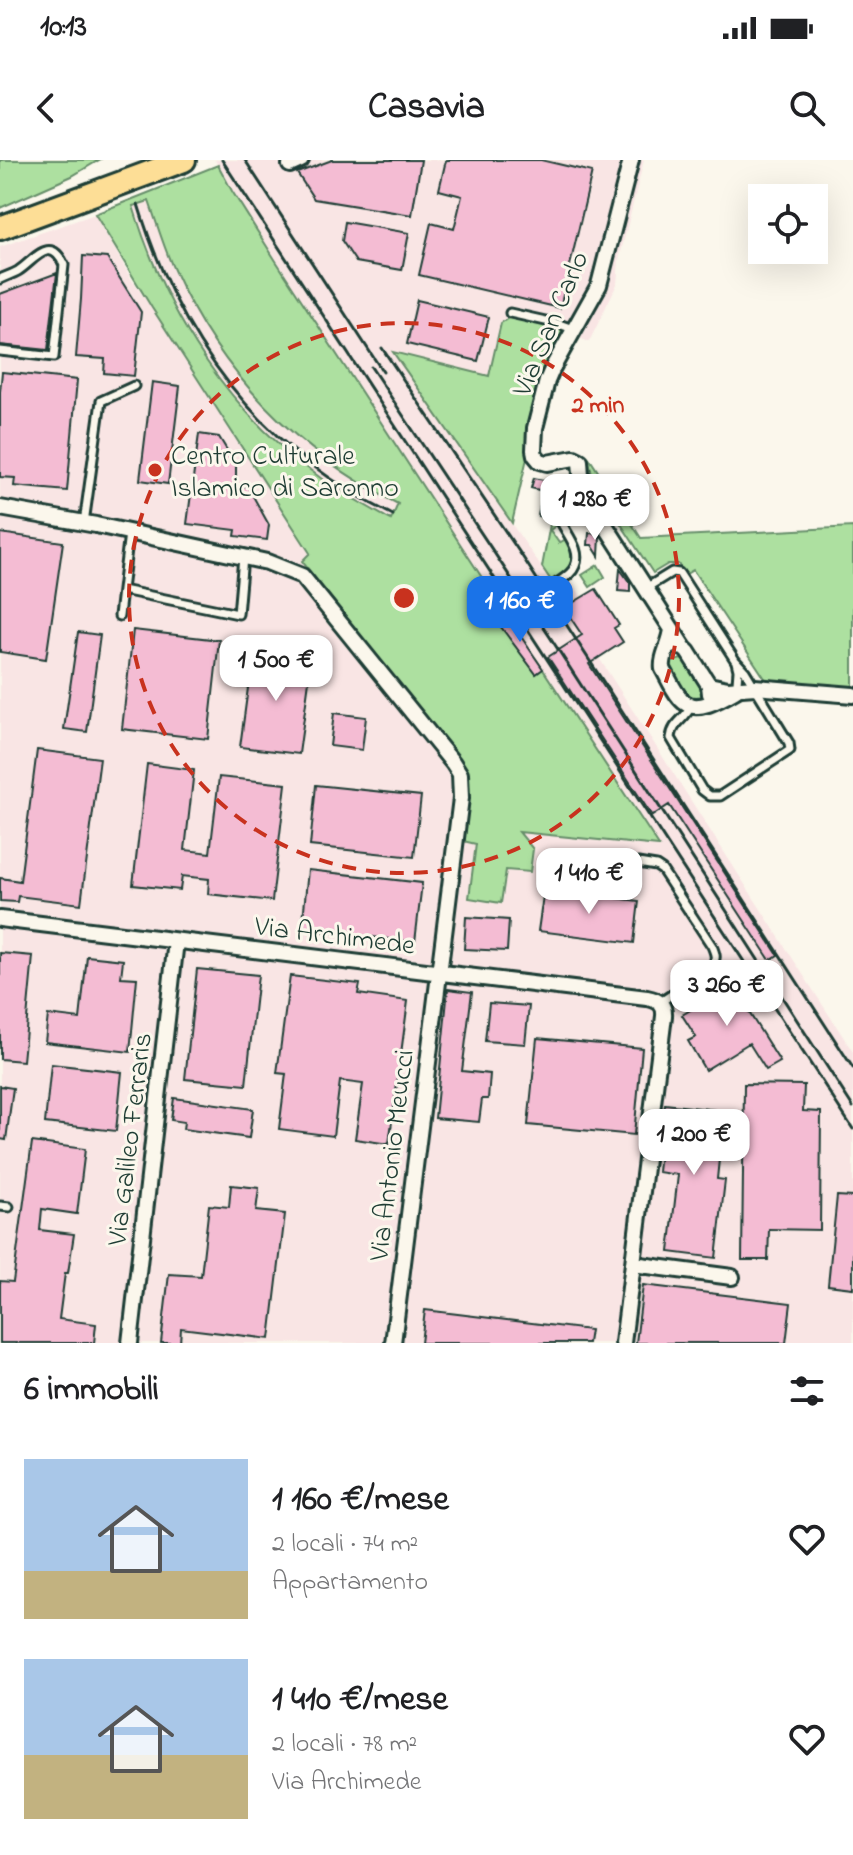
<!DOCTYPE html>
<html lang="it">
<meta charset="utf-8">
<style>
:root{--surface:#fff;--page:#f2f2f2;--text:#202124;--muted:#757577;--accent:#1a73e8}
body{margin:0;font-family:"Indie Flower",sans-serif;background:var(--page);color:var(--text);height:100vh;display:flex;flex-direction:column;font-size:30px;white-space:nowrap}
*{box-sizing:border-box;margin:0}
p{font-size:26px;color:var(--muted)}
.icon{flex:none;width:44px;height:44px;fill:none;stroke:currentColor;stroke-width:2;stroke-linecap:round;stroke-linejoin:round}
.map{position:relative;height:1183px;overflow:hidden}
.side{display:flex;flex-direction:column;background:var(--surface);flex:1}
.side>*{flex:none}
.tools{position:absolute;left:748px;top:24px;display:grid;gap:16px}
.tools a{display:grid;place-items:center;width:80px;height:80px;border-radius:0px;background:var(--surface);box-shadow:0 8px 32px #0002;font-size:40px}
.price{position:absolute;translate:-50% -68px;padding:0 18px;border-radius:16px;background:#fff;color:#222;font-size:26px;line-height:52px;filter:drop-shadow(0 2px 4px #0008)}
.price::after{content:'';position:absolute;left:50%;top:48px;width:24px;height:18px;margin-left:-12px;background:inherit;clip-path:polygon(0 0,100% 0,50% 100%)}
.price.selected{background:var(--accent);color:#fff}
ul{padding:0;list-style:none}
li{display:flex;align-items:center;gap:24px;height:200px;padding:0 24px}
li span{display:grid;place-items:center;flex:none;width:224px;height:160px;border-radius:0px;color:#555}
li>.icon{margin-inline-start:auto}
span .icon{width:96px;height:96px;fill:#fffc;stroke-width:1}
li b{font-size:34px}
h2{display:flex;justify-content:space-between;align-items:center;height:96px;padding:0 24px;font-size:34px}
.status{display:flex;justify-content:space-between;align-items:center;height:56px;padding:0 40px;background:var(--surface);direction:ltr}
.status svg{height:22px;fill:currentColor}
header{display:flex;justify-content:space-between;align-items:center;height:104px;padding:0 24px;background:var(--surface);font-size:36px;font-weight:700}
.map>svg:first-child{display:block}
.built{fill:#f9e5e4}
.green{fill:#ade0a0;stroke:#668e6a;stroke-width:2;fill-rule:evenodd}
.building{fill:#f4bcd3;stroke:#1f3d34;stroke-width:2}
.lines{fill:none;stroke-linecap:round;stroke-linejoin:round}
.lane-casing{stroke:#1f3d34;stroke-width:13}
.street-casing{stroke:#1f3d34;stroke-width:20}
.primary-casing{stroke:#1f3d34;stroke-width:28}
.lane{stroke:#fbf7ec;stroke-width:7}
.street{stroke:#fbf7ec;stroke-width:14}
.primary{stroke:#fdde96;stroke-width:22}
.rail{stroke:#1f3d34;stroke-width:3}
.ring{fill:none;stroke:#c8321e;stroke-width:4;stroke-dasharray:14 10}
.poi-dot{fill:#c8321e;stroke:#fbf7ec;stroke-width:3}
.labels{text-anchor:middle;stroke-width:6;stroke-linejoin:round;paint-order:stroke}
.street-label{font-size:28px;fill:#1f3d34;stroke:#fbf7ec}
.poi-label{font-size:28px;fill:#1f3d34;stroke:#fbf7ec;text-anchor:start}
.centre{fill:#c8321e;stroke:#fbf7ec;stroke-width:4}
.ring-label{font-size:24px;text-anchor:middle;font-weight:bold;fill:#c8321e;stroke:#fbf7ec;stroke-width:6;stroke-linejoin:round;paint-order:stroke}
</style>
<div class="status"><b>10:13</b><svg viewBox="0 0 49 12"><path d="M0 12V9h3v3zM5 12V6h3v6zM10 12V3h3v9zM15 12V0h3v12zM26 1h20v11H26zM47 4h2v5h-2z"/></svg></div>
<header><svg class="icon" aria-label="back" viewBox="0 0 24 24"><path d="M15 5l-7 7 7 7"/></svg>Casavia<svg class="icon" aria-label="search" viewBox="0 0 24 24"><circle cx="10" cy="10" r="6"/><path d="M15 15l6 6"/></svg></header>
<div class="map">
<svg width="853" height="1183" viewBox="0 0 853 1183">
<rect width="100%" height="100%" fill="#fbf7ec"/>
<filter id="ink" filterUnits="userSpaceOnUse"><feTurbulence type="fractalNoise" baseFrequency=".0125" numOctaves="2"/><feDisplacementMap in="SourceGraphic" scale="16" xChannelSelector="R" yChannelSelector="G"/><feConvolveMatrix kernelMatrix="1 2 1 2 8 2 1 2 1" color-interpolation-filters="sRGB"/></filter>
<g filter="url(#ink)">
<!-- built -->
<path class="built" d="M215,0H644L619,100L617,124L589,182L556,168L501,163L490,216L394,193L551,421L565,413L582,437L590,433L623,482L599,498L853,892V1183H0V87L95,54L132,120L152,148L311,393L302,401L460,601L466,612L477,683L469,738L502,742L506,710L530,711L518,672L658,685L363,236L232,31Z
M149,40L174,110L200,161L224,197L260,241L305,284L332,305L363,325L399,345L391,360L338,330L287,292L237,242L212,211L176,153L154,108L132,45Z"/>
<!-- green -->
<path class="green" d="M0,0H99L72,16L0,48Z
M218,5L232,31L276,101L507,456L499,463L536,499L659,686L519,672L533,689L530,712L506,710L501,743L469,738L476,684L463,681C466,654 474,626 460,601L302,401L310,393L152,148L95,54ZM149,41C157,64 164,88 174,110C220,213 298,293 398,344L391,360C368,347 344,334 322,319C228,252 166,155 133,46Z
M510,157L564,171L546,206L539,224L527,277V298L512,363L393,192L489,216L501,163Z
M588,296L641,378L853,367V528L766,520L693,410L686,414L678,404H668L653,413L594,323Z
M554,343V358L557,365L550,370L559,383L566,379C582,402 571,409 552,422L542,407Z
M598,405L605,417L590,427L582,415Z
M681,499L685,501L704,532L701,540L689,541L671,512L670,507L672,502Z"/>
<!-- building -->
<path class="building" d="M332,0H421L412,55L314,39L297,13Z
M446,0H541L592,12L560,148L419,115L431,63L454,69L462,36L439,30Z
M345,62L409,73L402,110L356,102L342,81Z
M83,96L107,98L141,152L134,216L104,213L105,199L76,197L81,139Z
M57,113L48,190L0,185V134Z
M417,140L489,157L478,201L407,184Z
M2,212L77,220L67,331L14,326L15,318L0,317V232Z
M152,222L180,226L168,324L140,320Z
M199,274L219,277L236,305V324L248,327L269,365L267,380L235,376L236,370L187,364Z
M534,318L558,323L552,345L551,359L538,356L543,331L531,328Z
M0,373L63,382L46,499L0,492Z
M589,373L599,374L600,376L599,396L592,385H588Z
M620,409L630,423V432L618,431Z
M596,429L619,465L614,468L623,482L589,504L778,795L770,800L669,645L652,656L548,497L582,475L564,448Z
M507,456L543,509L536,514L498,463Z
M133,470L219,480L208,579L122,569Z
M78,472L100,475L87,572L64,569Z
M253,491L312,499L299,594L240,587Z
M334,553L366,557L362,590L330,586Z
M37,590L100,598L81,744L18,736L17,742L0,741V718L20,721Z
M147,604L194,610L185,690L210,693L219,617L286,624L272,741L208,734L209,719L182,716L180,730L133,725Z
M316,625L421,636L414,697L310,686Z
M308,710L422,723L415,782L302,769Z
M544,729L639,741L634,783L538,771Z
M466,757L509,760L507,791L464,789Z
M0,793L33,796L23,901L0,899Z
M87,796L123,800L121,817L137,818L130,892L45,882L48,855L80,859Z
M197,809L258,815L246,925L185,919Z
M290,816L360,824L358,834L408,841L389,984L355,979L363,924L340,921L333,976L279,969L286,914L277,913Z
M741,820L754,841L745,846L780,902L766,910L749,883L705,910L688,881L696,877L682,855Z
M448,829L472,832L462,911L490,914L488,939H482L479,962L435,958Z
M489,843L529,846L525,884L485,881Z
M537,878L642,888L634,975L528,965Z
M51,904L122,912L116,971L45,963Z
M744,924L804,925L803,951L821,952L820,1070L769,1069L768,1100H742Z
M0,926L13,928L6,980L0,979Z
M174,938L253,949L249,978L183,969L184,962L171,960Z
M665,944L724,951L717,1019L725,1020L716,1098L669,1092L678,1015L658,1012Z
M32,982L85,989L77,1054L42,1049L40,1070L74,1074L68,1113H65L59,1159L96,1164L94,1183H0V1121L13,1122Z
M231,1025L259,1028L256,1051L285,1054L270,1179L181,1168L180,1183H161L169,1114L201,1116L209,1045L229,1047Z
M837,1036L853,1037V1128L828,1125Z
M643,1125L791,1143L786,1183H636Z
M425,1150L590,1170L588,1183H421Z"/>
<g class="lines">
<defs>
<path id="lane" d="M0,119C6,116 13,114 18,111C34,101 50,74 64,105L54,197L0,191
M510,153L559,164L573,169
M84,363L101,241L134,226
M129,373L122,430L238,454L243,397
M557,423C564,418 572,414 575,406C588,377 525,348 582,329
M646,428L672,412L679,413L735,500L745,511L789,583L790,590L720,636H710L702,630L671,578C672,563 686,559 691,546
M119,456L122,430
M736,502L738,510L737,523L741,528
M638,703L656,706L662,710L712,786C715,793 717,798 713,805C708,816 672,832 660,843
M0,1046L9,1047"/>
<path id="street" d="M631,0L599,125L553,207L547,221L535,268L534,290L535,295L540,301L547,303L574,298L580,301L582,329L684,488
M290,5L301,0
M0,348L96,365L267,402L302,416L453,603L460,614L461,638L393,1183
M672,469C671,483 661,496 663,509C669,519 675,535 684,542C698,554 724,537 738,529
M678,487L684,488L688,492L709,525L710,534
M709,525L728,529L755,527L853,535
M0,759L647,838C658,840 665,844 664,856L623,1183
M633,1104L732,1117
M130,1183L176,781"/>
<path id="primary" d="M0,68L184,0"/>
</defs>
<!-- lane casing -->
<use href="#lane" class="lane-casing"/>
<!-- street casing -->
<use href="#street" class="street-casing"/>
<!-- primary casing -->
<use href="#primary" class="primary-casing"/>
<!-- lane -->
<use href="#lane" class="lane"/>
<!-- street -->
<use href="#street" class="street"/>
<!-- primary -->
<use href="#primary" class="primary"/>
<!-- rail -->
<path class="rail" d="M222,0L853,969
M245,0L383,212
M138,44C180,183 261,290 393,355
M382,188L522,396L853,908
M371,207L550,477L853,947"/>
</g>
</g>
<!-- distance rings -->
<circle class="ring" cx="404" cy="438" r="275"/>
<!-- markers -->
<circle class="poi-dot" cx="155" cy="310" r="8"/>
<g class="labels">
<!-- street labels -->
<g class="street-label">
<text transform="translate(549 163) rotate(-67)" y="10">Via San Carlo</text>
<text transform="translate(335 774) rotate(7)" y="10">Via Archimede</text>
<text transform="translate(128 979) rotate(-83)" y="10">Via Galileo Ferraris</text>
<text transform="translate(390 995) rotate(-83)" y="10">Via Antonio Meucci</text>
</g>
<!-- poi labels -->
<g class="poi-label">
<text x="171" y="304">Centro Culturale<tspan x="171" dy="32">Islamico di Saronno</tspan></text>
</g>
</g>
<circle cx="404" cy="438" r="12" class="centre"/>
<g class="ring-label">
<text x="598" y="252">2 min</text>
</g>
</svg>
<div class="tools">
<a><svg class="icon" aria-label="locate" viewBox="0 0 24 24"><circle cx="12" cy="12" r="6"/><path d="M12 2v4M12 18v4M2 12h4M18 12h4"/></svg></a>
</div>
<b class="price" style="left:595px;top:382px">1 280 €</b>
<b class="price selected" style="left:520px;top:484px">1 160 €</b>
<b class="price" style="left:276px;top:543px">1 500 €</b>
<b class="price" style="left:589px;top:756px">1 410 €</b>
<b class="price" style="left:727px;top:868px">3 260 €</b>
<b class="price" style="left:694px;top:1017px">1 200 €</b>
</div>
<section class="side">
<h2>6 immobili<svg class="icon" aria-label="filters" viewBox="0 0 24 24"><path d="M4 7h16M4 17h16"/><circle cx="9" cy="7" r="2"/><circle cx="15" cy="17" r="2"/></svg></h2>
<ul>
<li><span style="background:linear-gradient(#a9c7e8 70%,#c2b280 0)"><svg class="icon" aria-label="home" viewBox="0 0 24 24"><path d="M3 11l9-7 9 7M6 9v11h12V9"/></svg></span><div><b>1 160 €/mese</b><p>2 locali · 74 m²</p><p>Appartamento</p></div><svg class="icon" aria-label="heart" viewBox="0 0 24 24"><path d="M12 20l-8-8c-3-5 5-10 8-4 3-6 11-1 8 4z"/></svg></li>
<li><span style="background:linear-gradient(#a9c7e8 60%,#c2b280 0)"><svg class="icon" aria-label="home" viewBox="0 0 24 24"><path d="M3 11l9-7 9 7M6 9v11h12V9"/></svg></span><div><b>1 410 €/mese</b><p>2 locali · 78 m²</p><p>Via Archimede</p></div><svg class="icon" aria-label="heart" viewBox="0 0 24 24"><path d="M12 20l-8-8c-3-5 5-10 8-4 3-6 11-1 8 4z"/></svg></li>
</ul>
</section>
